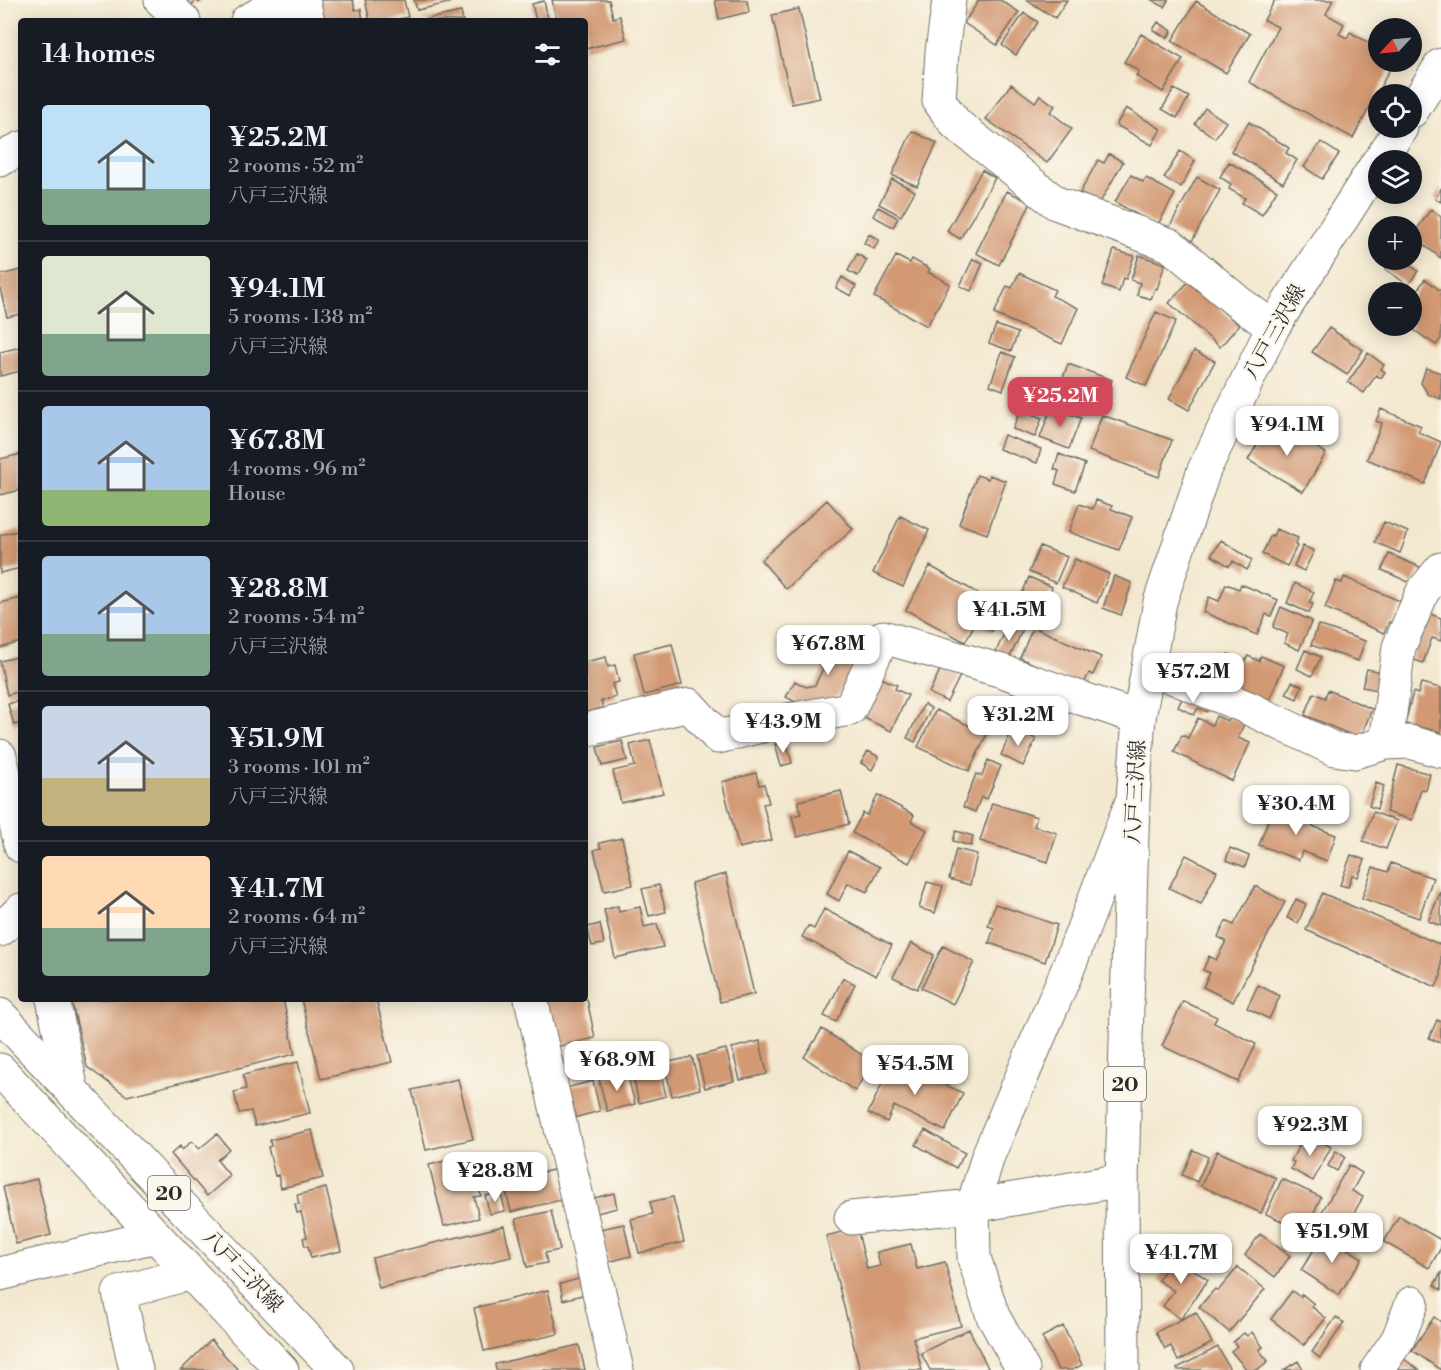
<!DOCTYPE html>
<meta charset="utf-8">
<style>
:root{--surface:#171b24;--page:#20242c;--text:#f1f3f6;--muted:#9ea1a6;--line:#363941;--accent:#d1495b}
body{margin:0;font-family:"Libre Bodoni","Noto Serif JP",serif;background:var(--page);color:var(--text);height:100vh;display:flex;flex-direction:column;font-size:22px;white-space:nowrap}
*{box-sizing:border-box;margin:0}
p{font-size:20px;color:var(--muted)}
.icon{flex:none;width:33px;height:33px;fill:none;stroke:currentColor;stroke-width:2;stroke-linecap:round;stroke-linejoin:round}
.map{position:relative;flex:1;overflow:hidden}
.panel{position:absolute;left:18px;top:18px;width:570px;height:984px;display:flex;flex-direction:column;background:var(--surface);border-radius:6px;box-shadow:0 3px 15px #0003}
.panel>*{flex:none}
.needle{width:39px;rotate:244deg}
.buttons{position:absolute;left:1368px;top:18px;display:grid;gap:12px}
.buttons a{display:grid;place-items:center;width:54px;height:54px;border-radius:50%;background:var(--surface);box-shadow:0 3px 15px #0003;font-size:30px}
.price{position:absolute;translate:-50% -51px;padding:0 14px;border-radius:12px;background:#fff;color:#222;font-size:20px;line-height:39px;filter:drop-shadow(0 2px 3px #0008)}
.price::after{content:'';position:absolute;left:50%;top:36px;width:18px;height:14px;margin-left:-9px;background:inherit;clip-path:polygon(0 0,100% 0,50% 100%)}
.price.selected{background:var(--accent);color:#fff}
ul{padding:0;list-style:none}
li{display:flex;align-items:center;gap:18px;height:150px;padding:0 24px}
li+li{border-top:2px solid var(--line)}
li span{display:grid;place-items:center;flex:none;width:168px;height:120px;border-radius:6px;color:#555}
li>.icon{margin-inline-start:auto}
span .icon{width:72px;height:72px;fill:#fffc;stroke-width:1}
li b{font-size:26px}
h2{display:flex;justify-content:space-between;align-items:center;height:72px;padding:0 24px;font-size:26px}
.map>svg:first-child{display:block}
.building{fill:#d29973}
.lines{fill:none;stroke-linecap:round;stroke-linejoin:round}
.minor-casing{stroke:#716d64;stroke-width:35}
.major-casing{stroke:#716d64;stroke-width:35}
.minor{stroke:#fff;stroke-width:33}
.major{stroke:#fff;stroke-width:33}
.labels{text-anchor:middle;stroke-width:5;stroke-linejoin:round;paint-order:stroke}
.shield{fill:#fbf7ec;stroke:#696865;stroke-width:1.5}
.shield-label{font-size:20px;font-weight:bold;fill:#2b2b2b}
.street-label{font-size:21px;fill:#2b2b2b;stroke:#fbf7ec}
</style>
<div class="map">
<svg width="1441" height="1370" viewBox="0 0 1441 1370">
<rect width="100%" height="100%" fill="#fbf7ec"/>
<filter id="ink" filterUnits="userSpaceOnUse"><feTurbulence type="fractalNoise" baseFrequency=".0167" numOctaves="2"/><feDisplacementMap in="SourceGraphic" scale="12" xChannelSelector="R" yChannelSelector="G"/><feConvolveMatrix kernelMatrix="1 2 1 2 8 2 1 2 1" color-interpolation-filters="sRGB"/></filter>
<filter id="wash" filterUnits="userSpaceOnUse"><feTurbulence type="fractalNoise" baseFrequency=".008" numOctaves="4" result="noise"/><feDisplacementMap in="SourceGraphic" scale="24" xChannelSelector="R" yChannelSelector="G"/><feGaussianBlur stdDeviation="1.35" result="paint"/><feColorMatrix in="noise" values="0 0 0 0 0 0 0 0 0 0 0 0 0 0 0 0 0 1.4 0 .05"/><feComposite in="paint" operator="in"/></filter>
<g filter="url(#wash)">
<rect width="100%" height="100%" fill="#f3e8cf"/>
<g id="blocks">
<!-- building -->
<path class="building" d="M183,0H202L199,3L196,0L190,7Z
M315,0H353L355,10L361,9L363,21H320Z
M365,0H404L408,17L391,21H370Z
M414,0H449V3L417,10Z
M552,0H609L613,18L620,16L626,39L585,49V21H557Z
M715,0H747L749,12L719,19Z
M979,0H1000L1019,12L997,45L964,23Z
M1027,0H1067L1055,18Z
M1152,0H1168L1164,7Z
M1275,0H1333L1326,14L1344,24L1339,34L1347,38L1350,32L1378,48L1376,53L1378,55V62L1393,63L1353,138L1249,82L1278,27L1264,20Z
M544,1L548,18L536,21L532,4Z
M1196,1L1250,34L1226,73L1172,41Z
M799,9L820,98L792,104L772,15Z
M461,12L463,21H423V20Z
M1024,13L1038,22L1016,55L1002,45Z
M1158,22L1172,31L1167,38L1153,30Z
M1141,34L1183,59L1163,92L1136,76L1139,71L1124,62Z
M1011,84L1035,102L1040,95L1055,106L1050,112L1072,129L1047,163L986,119Z
M1174,89L1189,97L1177,118L1162,109Z
M1126,108L1161,129L1152,145L1116,125Z
M1205,108L1226,122L1215,138L1195,124Z
M1249,122L1289,148L1286,153L1297,160L1283,183L1231,151Z
M912,131L937,143L917,186L892,175Z
M1321,142L1339,154L1322,179L1304,167Z
M1180,151L1195,161L1181,187L1164,178Z
M1109,154L1123,162L1099,204L1080,193L1098,160L1104,163Z
M1229,162L1277,190L1262,215L1242,203L1245,198L1229,189L1231,184L1220,177Z
M982,170L995,178L960,239L947,231Z
M1131,175L1143,182L1146,178L1175,194L1157,226L1115,202Z
M1197,177L1220,190L1192,241L1169,228Z
M892,179L915,191L901,216L879,204Z
M1441,188V202L1435,199Z
M1007,191L1031,203L999,265L976,253Z
M878,207L898,218L893,227L873,216Z
M1431,209L1441,217V258L1412,236Z
M869,234L879,240L874,249L864,243Z
M1114,250L1134,256L1126,279L1123,278L1119,292L1102,286Z
M857,254L867,260L858,276L848,271Z
M1139,255L1165,264L1157,289L1155,288L1151,299L1137,295L1140,283L1131,280Z
M896,256L910,263L912,259L930,269L928,272L950,284L927,326L874,297Z
M973,259L983,263L971,291L960,286Z
M1391,260H1402L1418,271L1408,285L1385,269Z
M21,270V314L7,317L0,288V275Z
M1019,273L1055,290L1052,296L1078,308L1062,344L994,314L1007,286L1012,288Z
M842,277L856,286L851,296L836,288Z
M1425,279L1441,291V339L1436,345L1408,326H1412V298Z
M1188,282L1239,325L1220,347L1169,303Z
M1156,312L1176,321L1146,386L1126,377Z
M996,325L1018,333L1011,351L989,343Z
M1329,328L1363,350L1347,375L1312,352Z
M21,347V371L0,376V352Z
M1194,351L1215,361L1189,410L1169,399Z
M1002,352L1015,357L1003,390L990,385Z
M1368,353L1384,365L1381,369L1385,372L1381,378L1376,375L1364,393L1348,382Z
M1068,364L1112,380L1107,394L1088,403L1058,392Z
M1426,368L1441,373V399L1428,394L1421,383Z
M1051,408L1081,418L1069,449L1040,438Z
M1381,409L1421,426L1418,432L1441,442L1425,484L1367,459L1382,423L1376,421Z
M1020,410L1042,418L1035,437L1013,429Z
M1102,415L1172,440L1159,477L1089,451Z
M1271,421L1326,453L1303,492L1248,460Z
M1004,435L1041,449L1037,463L999,449Z
M21,454V490L0,495V459Z
M1059,454L1085,464L1075,491L1055,484L1059,471L1054,469Z
M977,475L988,479L989,475L1006,481L987,534L959,524Z
M827,500L853,529L786,589L761,560Z
M1096,500L1112,506L1111,509L1132,517L1119,550L1069,532L1079,504L1093,509Z
M900,516L929,530L903,587L873,573Z
M1384,522L1408,532L1400,553L1375,542Z
M1276,529L1298,538L1295,545L1297,546L1287,566L1262,554L1271,535L1273,536Z
M21,530V568L0,573V535Z
M1221,540L1252,560L1247,570L1233,561L1229,566L1211,555Z
M1040,546L1067,557L1056,583L1029,572Z
M1303,546L1314,551L1304,571L1294,566Z
M1389,554L1420,567L1413,584L1382,570Z
M1075,559L1109,574L1097,603L1062,587Z
M930,566L988,599L965,642L906,610Z
M1114,576L1132,583L1121,615L1103,608Z
M1029,577L1052,587L1046,602L1037,598L1026,626L1011,620Z
M1344,577L1402,602L1392,623L1389,622L1384,633L1325,608L1336,581L1342,583Z
M1295,583L1314,592L1309,603L1313,604L1309,613L1287,603Z
M1226,584L1239,589L1241,584L1278,600L1271,616L1266,614L1257,635L1203,612L1209,597L1219,601Z
M21,598V642L0,648V603Z
M993,602L1003,606L992,631L982,626Z
M1281,607L1312,621L1299,650L1284,643L1288,634L1273,627Z
M1425,612L1441,618V641L1432,638L1423,663L1412,659Z
M1009,623L1023,629L1008,661L994,656Z
M1318,625L1365,641L1358,661L1311,645Z
M1033,627L1101,657L1093,675L1089,673L1083,686L1020,658Z
M838,637L861,648L838,696L803,706L786,697L795,681L806,687L815,685Z
M672,644L682,685L644,695L634,653Z
M1305,650L1321,657L1312,676L1297,669Z
M1228,654L1245,661L1248,656L1259,661L1261,656L1284,666L1267,705L1205,678L1214,656L1226,660Z
M21,656V691L7,695L0,661Z
M606,657L608,667L615,665L619,682L612,684L616,697L601,701L603,708L585,713V662Z
M941,668L960,676L947,702L929,693Z
M1367,669L1382,672L1378,690L1362,687Z
M881,678L897,685L895,689L908,695L891,731L862,717Z
M1292,682L1302,686L1297,699L1286,694Z
M1421,683L1441,688V732L1405,724L1413,692L1418,694Z
M1328,690L1372,709L1360,739L1305,715L1314,693L1325,698Z
M1185,692L1210,704L1207,712L1198,708L1194,715L1178,707Z
M21,700V723L14,725L8,704Z
M924,704L931,708L915,742L907,738Z
M936,710L987,734L969,771L918,747Z
M1216,716L1228,721L1230,717L1244,724L1238,738L1250,743L1232,781L1174,752L1182,735L1188,738L1198,718L1212,725Z
M1013,728L1036,739L1023,766L1001,755Z
M650,740L663,793L621,803L613,771L635,766L630,745Z
M622,741L627,760L602,766L597,747Z
M786,741L792,763L781,766L775,744Z
M868,751L879,757L872,770L861,763Z
M988,760L1001,766L987,799L981,797L975,812L963,807L976,774L982,776Z
M1398,765L1430,774L1426,790L1421,789L1412,820L1386,812Z
M756,773L759,785L764,784L769,803L763,804L772,840L739,848L722,782Z
M1376,783L1384,786L1377,809L1369,806Z
M841,791L849,824L797,837L792,816L801,814L798,801Z
M878,795L914,815L911,821L927,830L909,863L852,833L863,813L867,815Z
M992,803L1037,817L1034,826L1057,833L1048,862L980,841Z
M1284,807L1315,818L1312,826L1336,835L1327,861L1302,851L1299,860L1259,845L1272,810L1281,814Z
M1373,812L1397,821L1386,849L1363,841Z
M956,831L973,836L971,846L953,841Z
M622,838L633,885L604,891L594,850L601,848L599,843Z
M1230,848L1249,856L1245,867L1226,860Z
M956,849L977,854L970,885L949,879Z
M848,851L880,867L867,892L848,883L839,901L827,894Z
M1186,855L1217,871L1201,904L1169,888Z
M1351,855L1365,860L1358,877L1352,875L1348,887L1340,885Z
M1391,863L1433,878L1419,918L1362,898L1373,867L1388,872Z
M726,874L754,994L720,1002L691,883Z
M927,882L943,886L935,913L919,908Z
M659,885L666,912L649,916L642,889Z
M1255,886L1285,902L1233,1002L1203,987L1210,973L1203,970L1209,956L1216,960L1226,941L1218,937L1226,921L1234,925Z
M1441,891V926L1428,921Z
M1322,893L1441,945V976L1436,987L1306,930Z
M1296,899L1306,904L1298,923L1287,918Z
M995,904L1057,925L1045,962L989,943L994,928L988,926Z
M618,906L619,912L640,907L644,927L657,924L663,947L615,958L604,910Z
M824,909L892,945L876,976L802,937L808,926L814,929Z
M600,924L604,944L592,946L587,927Z
M911,943L934,955L917,989L893,977Z
M943,946L974,962L953,1004L921,988Z
M843,978L855,984L836,1022L824,1016Z
M1258,985L1280,996L1269,1019L1247,1008Z
M71,999H283L295,1054L127,1096L87,1067Z
M301,999H376L392,1062L321,1079Z
M543,999H587L595,1038L555,1047Z
M1183,1001L1217,1017L1214,1023L1256,1044L1238,1082L1162,1046Z
M1437,1020L1441,1022V1043L1429,1038Z
M822,1029L873,1062L855,1091L804,1057Z
M760,1041L767,1074L740,1080L732,1048Z
M726,1049L734,1081L705,1088L697,1056Z
M692,1057L700,1089L672,1096L664,1063Z
M895,1057L913,1066L911,1069L963,1093L945,1131L894,1106L887,1122L868,1113Z
M298,1062L310,1113L255,1126L251,1111L239,1113L234,1092L246,1089L243,1075Z
M659,1065L666,1096L639,1103L632,1072Z
M627,1073L635,1104L607,1111L599,1079Z
M458,1079L473,1139L426,1150L412,1090Z
M593,1081L600,1111L573,1118L566,1088Z
M312,1130L323,1178L281,1188L278,1175L275,1176L268,1147L271,1146L270,1140Z
M925,1130L965,1153L956,1168L916,1145Z
M1306,1133L1331,1147L1313,1181L1291,1169L1294,1162L1291,1161Z
M217,1134L229,1149L217,1160L230,1176L207,1196L171,1154L180,1146L182,1150L192,1141L199,1149Z
M1193,1150L1208,1157L1197,1182L1182,1175Z
M1217,1151L1276,1178L1261,1213L1201,1186Z
M1336,1151L1345,1157L1337,1171L1328,1166Z
M449,1160L452,1170L473,1164L481,1196L474,1197L479,1218L444,1226L429,1165Z
M1349,1165L1362,1173L1352,1191L1363,1197L1347,1225L1336,1218L1332,1224L1319,1217Z
M557,1169L565,1199L511,1212L504,1182Z
M37,1179L51,1235L16,1244L3,1187Z
M1282,1179L1321,1197L1305,1232L1266,1214Z
M326,1188L341,1251L311,1258L308,1246H305L303,1238L307,1237L301,1212L297,1213L295,1204H299L297,1195Z
M501,1192L505,1211L490,1214L485,1196Z
M614,1193L617,1208L597,1213L594,1198Z
M673,1197L684,1242L639,1253L631,1219L653,1214L650,1202Z
M551,1211L560,1250L545,1253L547,1263L527,1267L516,1219Z
M1399,1216L1441,1240V1248L1429,1268L1384,1242Z
M624,1224L631,1256L608,1262L600,1229Z
M504,1226L511,1257L379,1288L372,1258Z
M857,1228L867,1269L880,1266L877,1252L911,1244L917,1269L945,1262L961,1326L913,1338L922,1370H860L826,1236Z
M1260,1234L1290,1256L1275,1277L1245,1255Z
M1324,1234L1362,1258L1339,1295L1301,1270Z
M1169,1253L1208,1280L1181,1319L1163,1306L1174,1291L1158,1280L1165,1270L1160,1267Z
M1238,1267L1265,1289L1229,1332L1199,1307L1215,1289L1218,1291Z
M1441,1273V1290L1434,1285Z
M582,1278L586,1294L563,1300L560,1284Z
M548,1290L558,1334L484,1351L474,1308Z
M1292,1291L1300,1297L1302,1294L1314,1304L1311,1306L1326,1318L1304,1345L1271,1319Z
M1196,1312L1212,1343L1178,1361L1171,1346L1165,1349L1156,1332Z
M1336,1317L1344,1323L1320,1358L1312,1352Z
M1434,1317L1441,1322V1370L1412,1350Z
M1063,1326L1082,1365L1072,1370H1058L1042,1337Z
M969,1329L988,1368L983,1370H930L921,1353Z
M1252,1332L1263,1347L1259,1350L1268,1361L1257,1370H1247L1231,1351L1237,1346L1233,1342L1244,1333L1247,1336Z
M211,1340L238,1370H181Z
M579,1345L585,1370H496L495,1364Z
M1218,1347L1230,1370H1178L1177,1368Z
M1400,1356L1419,1370H1390Z
M1298,1361L1303,1370H1284Z"/>
</g>
</g>
<g filter="url(#ink)">
<use href="#blocks" fill-opacity="0" stroke="#716d64" stroke-width="1.5"/>
<g class="lines">
<defs>
<path id="minor" d="M161,0L184,21
M303,0L308,21
M949,0L942,52L939,101L956,124L1056,203L1170,245L1238,302L1273,327
M247,21L286,0
M0,160L21,148
M1148,669L1172,677L1246,707L1334,749L1355,752L1386,743L1410,742L1441,751
M585,730L689,705L718,737L777,722L850,709L883,637L1002,671L1139,718
M1386,743L1399,647L1423,591L1441,569
M0,756L21,846
M0,930L21,910
M53,999L72,1091
M531,999L617,1370
M851,1218L973,1206L1122,1180
M0,1274L156,1236
M136,1370L119,1293L191,1273
M1023,1370L993,1316L974,1258L973,1206L988,1156L1067,971L1131,804
M1377,1370L1398,1339L1412,1303"/>
<path id="major" d="M1412,111L1441,65
M1380,160L1401,128
M0,1015L337,1370
M0,1070L282,1370
M1123,1370L1122,1180L1133,798L1139,718L1160,602L1204,470L1273,327L1378,162"/>
</defs>
<!-- minor casing -->
<use href="#minor" class="minor-casing"/>
<!-- major casing -->
<use href="#major" class="major-casing"/>
<!-- minor -->
<use href="#minor" class="minor"/>
<!-- major -->
<use href="#major" class="major"/>
</g>
</g>
<g class="labels">
<!-- shield labels -->
<g class="shield">
<rect x="1104" y="1067" width="42" height="34" rx="4.5"/>
<rect x="148" y="1176" width="42" height="34" rx="4.5"/>
</g>
<g class="shield-label">
<text x="1125" y="1091">20</text>
<text x="169" y="1200">20</text>
</g>
<!-- street labels -->
<g class="street-label">
<text transform="translate(1274 332) rotate(-61)" y="7">八戸三沢線</text>
<text transform="translate(1135 792) rotate(-87)" y="7">八戸三沢線</text>
<text transform="translate(243 1271) rotate(46)" y="7">八戸三沢線</text>
</g>
</g>
</svg>
<div class="buttons">
<a><svg class="needle" viewBox="-14 -14 28 28"><path d="M0-13l5 13h-10z" fill="#e53935"/><path d="M0 13l5-13h-10z" fill="#9ea1a6"/></svg></a>
<a><svg class="icon" aria-label="locate" viewBox="0 0 24 24"><circle cx="12" cy="12" r="6"/><path d="M12 2v4M12 18v4M2 12h4M18 12h4"/></svg></a>
<a><svg class="icon" aria-label="layers" viewBox="0 0 24 24"><path d="M12 4l9 5-9 5-9-5zM3 14l9 5 9-5"/></svg></a>
<a>+</a>
<a>−</a>
</div>
<b class="price selected" style="left:1060px;top:428px">¥25.2M</b>
<b class="price" style="left:1287px;top:457px">¥94.1M</b>
<b class="price" style="left:1009px;top:642px">¥41.5M</b>
<b class="price" style="left:828px;top:676px">¥67.8M</b>
<b class="price" style="left:1193px;top:704px">¥57.2M</b>
<b class="price" style="left:1018px;top:747px">¥31.2M</b>
<b class="price" style="left:783px;top:754px">¥43.9M</b>
<b class="price" style="left:1296px;top:836px">¥30.4M</b>
<b class="price" style="left:617px;top:1092px">¥68.9M</b>
<b class="price" style="left:915px;top:1096px">¥54.5M</b>
<b class="price" style="left:1310px;top:1157px">¥92.3M</b>
<b class="price" style="left:495px;top:1203px">¥28.8M</b>
<b class="price" style="left:1332px;top:1264px">¥51.9M</b>
<b class="price" style="left:1181px;top:1285px">¥41.7M</b>
<section class="panel">
<h2>14 homes<svg class="icon" aria-label="filters" viewBox="0 0 24 24"><path d="M4 7h16M4 17h16"/><circle cx="9" cy="7" r="2"/><circle cx="15" cy="17" r="2"/></svg></h2>
<ul>
<li><span style="background:linear-gradient(#bfe0f5 70%,#7fa58c 0)"><svg class="icon" aria-label="home" viewBox="0 0 24 24"><path d="M3 11l9-7 9 7M6 9v11h12V9"/></svg></span><div><b>¥25.2M</b><p>2 rooms · 52 m²</p><p>八戸三沢線</p></div></li>
<li><span style="background:linear-gradient(#dfe7d0 65%,#7fa58c 0)"><svg class="icon" aria-label="home" viewBox="0 0 24 24"><path d="M3 11l9-7 9 7M6 9v11h12V9"/></svg></span><div><b>¥94.1M</b><p>5 rooms · 138 m²</p><p>八戸三沢線</p></div></li>
<li><span style="background:linear-gradient(#a9c7e8 70%,#8fb573 0)"><svg class="icon" aria-label="home" viewBox="0 0 24 24"><path d="M3 11l9-7 9 7M6 9v11h12V9"/></svg></span><div><b>¥67.8M</b><p>4 rooms · 96 m²</p><p>House</p></div></li>
<li><span style="background:linear-gradient(#a9c7e8 65%,#7fa58c 0)"><svg class="icon" aria-label="home" viewBox="0 0 24 24"><path d="M3 11l9-7 9 7M6 9v11h12V9"/></svg></span><div><b>¥28.8M</b><p>2 rooms · 54 m²</p><p>八戸三沢線</p></div></li>
<li><span style="background:linear-gradient(#c9d6e8 60%,#c2b280 0)"><svg class="icon" aria-label="home" viewBox="0 0 24 24"><path d="M3 11l9-7 9 7M6 9v11h12V9"/></svg></span><div><b>¥51.9M</b><p>3 rooms · 101 m²</p><p>八戸三沢線</p></div></li>
<li><span style="background:linear-gradient(#ffd9b3 60%,#7fa58c 0)"><svg class="icon" aria-label="home" viewBox="0 0 24 24"><path d="M3 11l9-7 9 7M6 9v11h12V9"/></svg></span><div><b>¥41.7M</b><p>2 rooms · 64 m²</p><p>八戸三沢線</p></div></li>
</ul>
</section>
</div>
